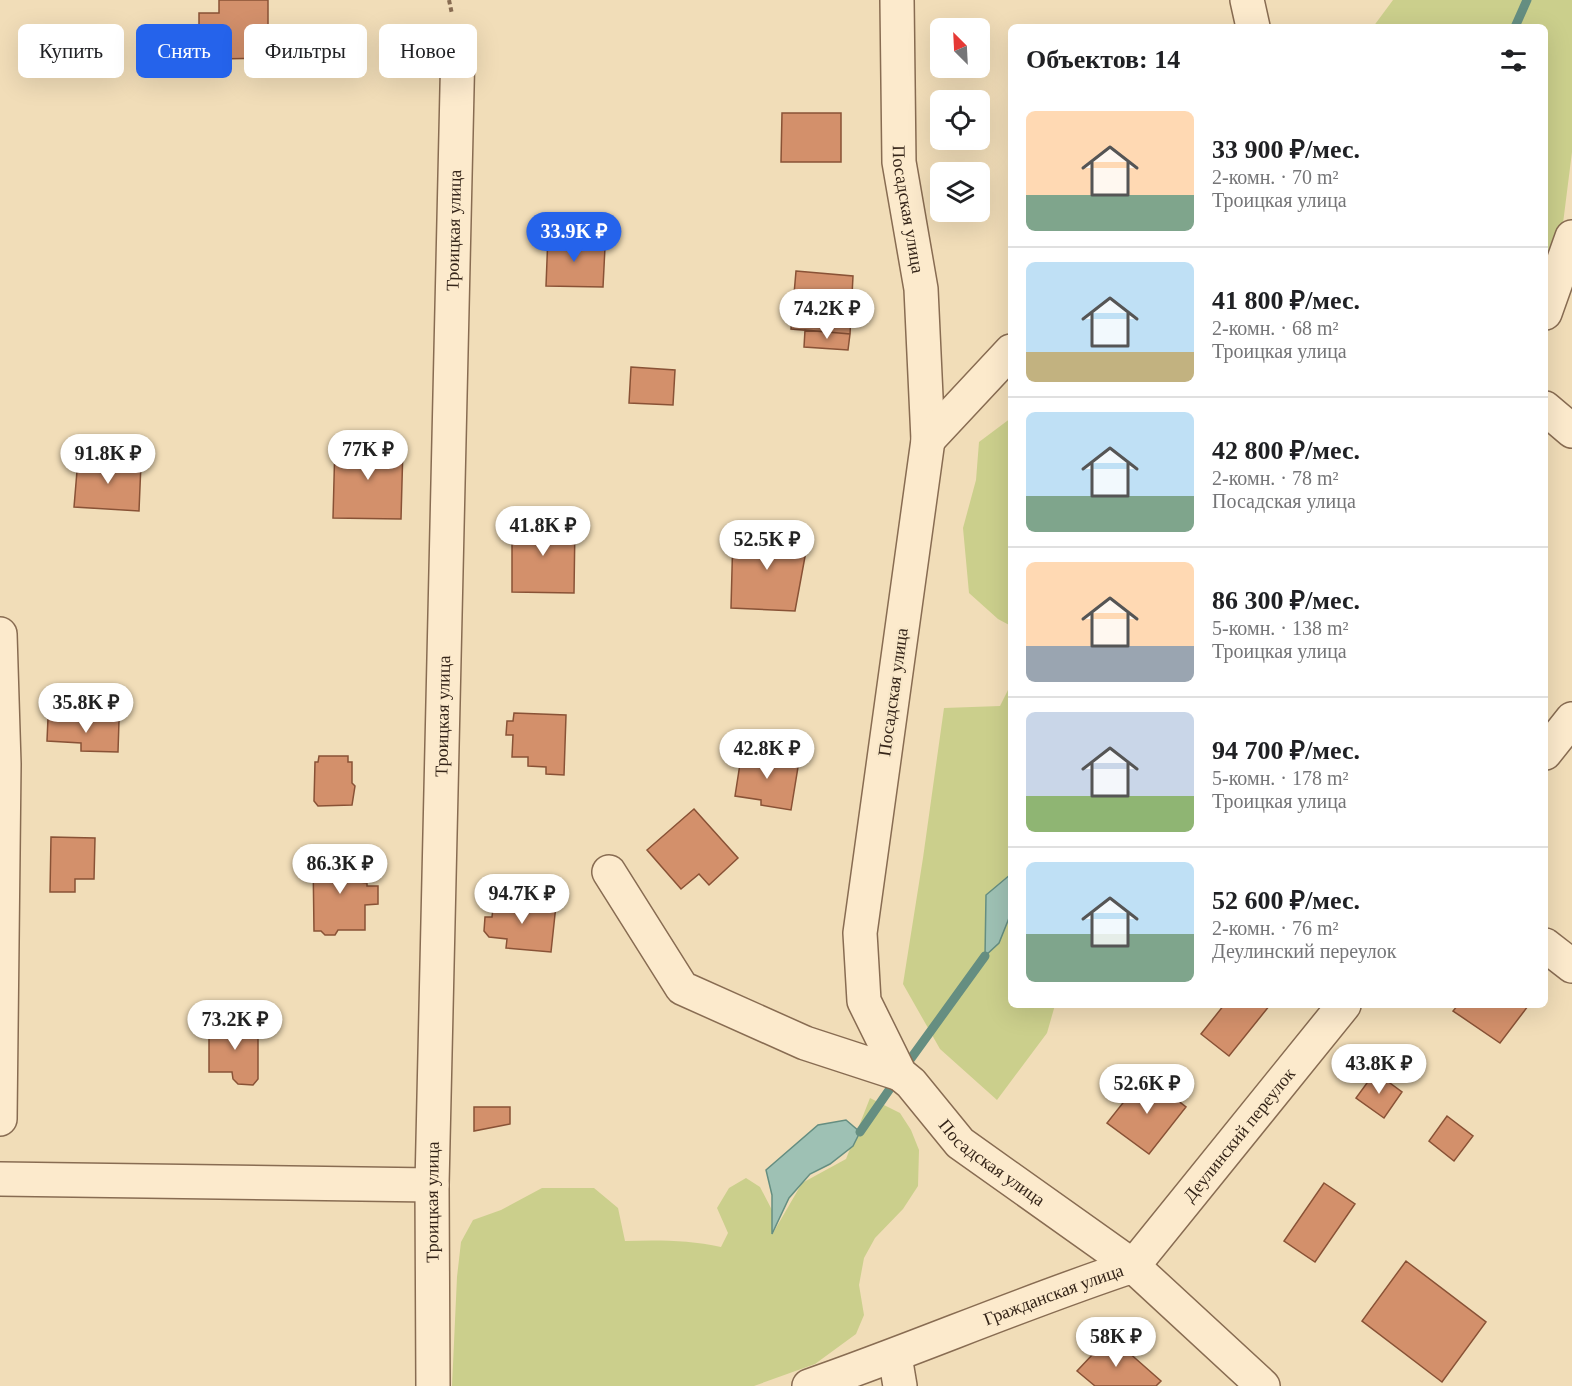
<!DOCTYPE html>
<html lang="ru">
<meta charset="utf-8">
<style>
:root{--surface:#fff;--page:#f6f6f6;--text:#202124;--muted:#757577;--line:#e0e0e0;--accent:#2563eb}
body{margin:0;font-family:Georgia,serif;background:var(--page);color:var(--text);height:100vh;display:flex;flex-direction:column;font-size:22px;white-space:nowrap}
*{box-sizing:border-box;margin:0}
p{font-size:20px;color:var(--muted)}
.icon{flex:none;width:33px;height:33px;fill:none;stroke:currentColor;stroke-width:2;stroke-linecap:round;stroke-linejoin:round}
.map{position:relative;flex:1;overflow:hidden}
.sheet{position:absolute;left:1008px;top:24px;width:540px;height:984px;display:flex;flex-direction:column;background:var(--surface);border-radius:9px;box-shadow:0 6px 24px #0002}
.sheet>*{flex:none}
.banner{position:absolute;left:18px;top:24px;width:570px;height:54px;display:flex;gap:12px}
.needle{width:39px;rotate:336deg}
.controls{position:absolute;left:930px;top:18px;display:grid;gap:12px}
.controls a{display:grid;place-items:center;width:60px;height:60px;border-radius:9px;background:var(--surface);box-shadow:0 6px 24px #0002;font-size:30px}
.price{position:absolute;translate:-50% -51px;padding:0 14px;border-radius:21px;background:#fff;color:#222;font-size:20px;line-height:39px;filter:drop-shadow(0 2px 3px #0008)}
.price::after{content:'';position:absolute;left:50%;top:36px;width:18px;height:14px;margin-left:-9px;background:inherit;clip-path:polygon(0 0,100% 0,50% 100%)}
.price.active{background:var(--accent);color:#fff}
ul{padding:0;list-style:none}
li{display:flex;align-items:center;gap:18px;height:150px;padding:0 18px}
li+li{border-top:2px solid var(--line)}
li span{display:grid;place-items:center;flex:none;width:168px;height:120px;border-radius:9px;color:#555}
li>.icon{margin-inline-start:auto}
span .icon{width:72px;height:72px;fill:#fffc;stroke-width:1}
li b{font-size:26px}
h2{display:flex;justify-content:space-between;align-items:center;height:72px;padding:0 18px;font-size:26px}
.tag{padding:0 21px;border-radius:9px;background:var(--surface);box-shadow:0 6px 24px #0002;font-size:21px;line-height:54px}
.tag.active{background:var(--accent);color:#fff}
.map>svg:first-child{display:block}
.green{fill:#cbcf8c}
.water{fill:#9ec1b4;stroke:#658e81;stroke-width:1.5}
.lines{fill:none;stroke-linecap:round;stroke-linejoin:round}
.stream{stroke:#658e81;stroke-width:9}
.building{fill:#d3906b;stroke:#895236;stroke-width:1.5}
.minor-casing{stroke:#886c52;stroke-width:36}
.path{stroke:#886c52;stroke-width:4;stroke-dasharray:4.5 3;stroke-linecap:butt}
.minor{stroke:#fceacc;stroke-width:33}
.labels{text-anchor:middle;stroke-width:4.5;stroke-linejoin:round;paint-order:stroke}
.street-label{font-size:18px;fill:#352519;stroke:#f8e7c8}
</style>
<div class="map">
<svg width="1572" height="1386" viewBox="0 0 1572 1386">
<rect width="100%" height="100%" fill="#f1ddb8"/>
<!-- green -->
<path class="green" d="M1393,0H1572V152L1558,263L1545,272V27H1373Z
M1011,418V626L998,619L969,593L963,528L976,480L979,442Z
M1011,684V1005H1055L1047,1033L997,1100L940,1049L903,984L923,858L944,708L1000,706Z
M870,1098L900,1113L911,1130L919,1150L918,1186L903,1209L875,1238L864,1258L859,1285L864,1315L856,1334L815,1364L754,1386H452L457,1277L461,1242L473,1220L501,1210L542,1188H594L618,1208L625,1241C658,1240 689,1240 721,1247L728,1233L717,1208L729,1188L746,1178L760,1187L772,1210L773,1233L802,1183L846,1159Z"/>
<!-- water -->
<path class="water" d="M1011,874V913L999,943L985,956L986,895Z
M846,1120L860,1132L853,1146L830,1164L810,1174L789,1198L772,1234V1195L766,1170L818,1125Z"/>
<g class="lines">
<!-- stream -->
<path class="stream" d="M1515,27L1527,0
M904,1068L985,956
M860,1132L896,1080"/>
</g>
<!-- building -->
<path class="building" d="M219,0H268V58L218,59L219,40H199V13H219Z
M782,113H841V162H781Z
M548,235H582L581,246L605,247L603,287L546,286Z
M796,271L853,276L850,334L791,329Z
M805,330L850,334L848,350L804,347Z
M631,367L675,370L673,405L629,403Z
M335,443L403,446L401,519L333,518Z
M78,459L141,463L139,511L74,507Z
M512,522H575L574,593L512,592Z
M733,533L809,535L795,611L731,608Z
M514,713L566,715L564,775L546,774V767L528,766V757H512L513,735H506L507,721H513Z
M48,718L119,721L118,752L81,751V743L47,741Z
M742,751L799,761L791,810L761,805V800L735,796Z
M742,751L799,761L791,810L761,805V800L735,796Z
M319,756H348V762H352V783L355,786L352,805L318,806L314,801L315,762H318Z
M694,809L738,858L709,885L699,874L681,889L647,850Z
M51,837L95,838L94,879H75V892H50Z
M313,857H360V882L367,883V886H378V904L365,905V930H338L335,935H325L321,931H314Z
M494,899L556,905L551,952L506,948L507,939L489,937L484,931L485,917H492Z
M1224,1005H1270L1229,1056L1201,1034Z
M1458,1005H1526L1528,1006L1500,1043L1453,1011Z
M209,1023H258V1079L253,1085L238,1084L233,1079L232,1072H209Z
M1375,1072L1402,1092L1384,1118L1356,1098Z
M1145,1075L1186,1107L1149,1154L1107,1123Z
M474,1107H510V1124L474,1131Z
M1447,1116L1473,1136L1454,1161L1429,1141Z
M1324,1183L1355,1204L1315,1262L1284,1241Z
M1406,1261L1486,1322L1442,1382L1362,1321Z
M1110,1336L1161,1381L1156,1386H1095L1077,1371Z"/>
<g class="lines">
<defs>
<g id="minor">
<path id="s1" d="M897,0L899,162L921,289L928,440L860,933L864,1001L900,1074L911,1083L960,1143L1133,1266L1344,1005"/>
<path d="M1247,0L1253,27"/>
<path d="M1545,313L1572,237"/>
<path d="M1545,408L1572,431"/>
<path d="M928,440L1011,351"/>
<path d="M0,634L4,764L0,1119"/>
<path d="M1545,753L1572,719"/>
<path d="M609,872L682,988L805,1043L900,1074"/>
<path d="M1545,945L1572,966"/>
<path d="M0,1179L432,1185"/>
<path d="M895,1356L900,1386"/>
<path id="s2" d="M433,1386L432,1185L458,45"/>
<path id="s3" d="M809,1386C918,1348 1024,1302 1133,1266L1263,1386"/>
</g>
</defs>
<!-- minor casing -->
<use href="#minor" class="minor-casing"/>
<!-- path -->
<path class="path" d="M449,0L452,14"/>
<!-- minor -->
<use href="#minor" class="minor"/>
</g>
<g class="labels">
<!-- street labels -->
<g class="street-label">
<text dy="6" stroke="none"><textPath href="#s1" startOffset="210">Посадская улица</textPath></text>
<text dy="6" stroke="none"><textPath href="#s2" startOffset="1156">Троицкая улица</textPath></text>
<text transform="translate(893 692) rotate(-82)" y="6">Посадская улица</text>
<text dy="6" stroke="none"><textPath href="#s2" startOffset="670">Троицкая улица</textPath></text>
<text dy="6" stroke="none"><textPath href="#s1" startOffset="1562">Деулинский переулок</textPath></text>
<text dy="6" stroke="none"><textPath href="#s1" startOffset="1218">Посадская улица</textPath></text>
<text dy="6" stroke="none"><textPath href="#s2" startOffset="184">Троицкая улица</textPath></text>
<text dy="6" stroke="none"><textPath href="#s3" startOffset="261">Гражданская улица</textPath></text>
</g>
</g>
</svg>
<div class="controls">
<a><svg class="needle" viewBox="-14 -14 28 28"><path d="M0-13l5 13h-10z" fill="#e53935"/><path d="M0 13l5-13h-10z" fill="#757577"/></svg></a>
<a><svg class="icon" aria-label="locate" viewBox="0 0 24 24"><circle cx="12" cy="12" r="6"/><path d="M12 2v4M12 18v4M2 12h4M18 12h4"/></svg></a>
<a><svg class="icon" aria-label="layers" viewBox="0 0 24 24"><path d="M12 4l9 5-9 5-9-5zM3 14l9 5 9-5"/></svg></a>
</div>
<b class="price active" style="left:574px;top:263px">33.9K ₽</b>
<b class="price" style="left:827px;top:340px">74.2K ₽</b>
<b class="price" style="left:368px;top:481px">77K ₽</b>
<b class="price" style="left:108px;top:485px">91.8K ₽</b>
<b class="price" style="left:543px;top:557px">41.8K ₽</b>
<b class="price" style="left:767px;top:571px">52.5K ₽</b>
<b class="price" style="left:86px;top:734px">35.8K ₽</b>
<b class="price" style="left:767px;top:780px">42.8K ₽</b>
<b class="price" style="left:340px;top:895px">86.3K ₽</b>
<b class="price" style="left:522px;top:925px">94.7K ₽</b>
<b class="price" style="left:235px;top:1051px">73.2K ₽</b>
<b class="price" style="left:1379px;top:1095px">43.8K ₽</b>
<b class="price" style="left:1147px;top:1115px">52.6K ₽</b>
<b class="price" style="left:1116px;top:1368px">58K ₽</b>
<div class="banner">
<a class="tag">Купить</a>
<a class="tag active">Снять</a>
<a class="tag">Фильтры</a>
<a class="tag">Новое</a>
</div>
<section class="sheet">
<h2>Объектов: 14<svg class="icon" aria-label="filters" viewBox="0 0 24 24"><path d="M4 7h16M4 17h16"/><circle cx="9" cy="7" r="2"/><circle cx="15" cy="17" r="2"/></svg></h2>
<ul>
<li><span style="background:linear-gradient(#ffd9b3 70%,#7fa58c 0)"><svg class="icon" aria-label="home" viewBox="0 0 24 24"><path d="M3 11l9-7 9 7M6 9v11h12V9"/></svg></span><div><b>33 900 ₽/мес.</b><p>2-комн. · 70 m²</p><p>Троицкая улица</p></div></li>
<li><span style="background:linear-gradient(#bfe0f5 75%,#c2b280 0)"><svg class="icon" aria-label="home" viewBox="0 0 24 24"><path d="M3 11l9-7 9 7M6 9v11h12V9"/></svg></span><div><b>41 800 ₽/мес.</b><p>2-комн. · 68 m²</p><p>Троицкая улица</p></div></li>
<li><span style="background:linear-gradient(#bfe0f5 70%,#7fa58c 0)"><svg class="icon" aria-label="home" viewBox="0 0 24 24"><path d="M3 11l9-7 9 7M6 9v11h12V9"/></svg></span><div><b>42 800 ₽/мес.</b><p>2-комн. · 78 m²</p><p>Посадская улица</p></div></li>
<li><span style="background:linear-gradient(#ffd9b3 70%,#9aa5b1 0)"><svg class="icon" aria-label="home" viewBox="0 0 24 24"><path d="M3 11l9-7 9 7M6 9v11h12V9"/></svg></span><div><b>86 300 ₽/мес.</b><p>5-комн. · 138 m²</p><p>Троицкая улица</p></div></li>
<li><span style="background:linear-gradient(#c9d6e8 70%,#8fb573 0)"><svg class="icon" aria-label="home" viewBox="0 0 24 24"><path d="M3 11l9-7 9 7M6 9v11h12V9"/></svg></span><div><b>94 700 ₽/мес.</b><p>5-комн. · 178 m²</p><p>Троицкая улица</p></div></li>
<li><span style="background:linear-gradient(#bfe0f5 60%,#7fa58c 0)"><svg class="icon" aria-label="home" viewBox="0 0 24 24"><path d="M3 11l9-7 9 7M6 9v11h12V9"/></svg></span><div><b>52 600 ₽/мес.</b><p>2-комн. · 76 m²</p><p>Деулинский переулок</p></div></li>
</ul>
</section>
</div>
